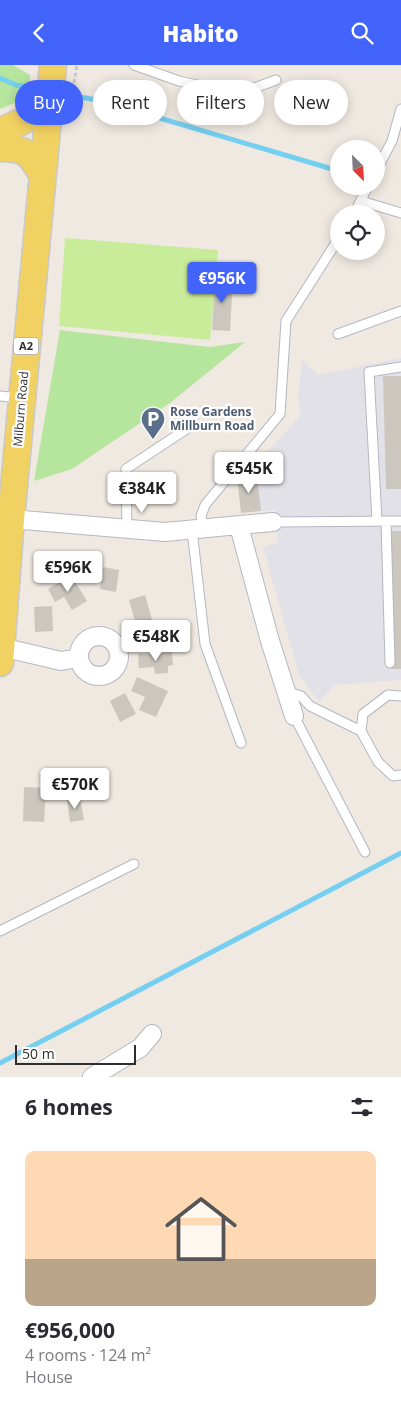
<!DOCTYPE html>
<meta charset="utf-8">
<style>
:root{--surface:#fff;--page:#f2f2f3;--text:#2b2b33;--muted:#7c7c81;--accent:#4264fb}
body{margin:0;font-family:"Open Sans",sans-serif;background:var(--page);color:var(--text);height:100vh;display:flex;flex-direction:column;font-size:19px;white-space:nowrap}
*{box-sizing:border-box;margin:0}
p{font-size:16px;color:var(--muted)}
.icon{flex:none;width:28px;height:28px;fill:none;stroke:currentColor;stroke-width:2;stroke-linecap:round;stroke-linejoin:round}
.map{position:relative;height:1012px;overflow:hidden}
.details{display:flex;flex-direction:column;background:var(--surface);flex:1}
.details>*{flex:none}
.banner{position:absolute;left:15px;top:15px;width:371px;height:45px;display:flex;gap:10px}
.needle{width:32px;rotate:156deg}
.fabs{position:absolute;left:330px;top:75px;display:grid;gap:10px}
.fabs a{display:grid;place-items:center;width:55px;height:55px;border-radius:50%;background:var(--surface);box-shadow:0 2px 12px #0003;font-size:25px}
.scale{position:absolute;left:15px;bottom:12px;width:121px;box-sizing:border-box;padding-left:5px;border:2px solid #2e2e2e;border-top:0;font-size:14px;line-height:18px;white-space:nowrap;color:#2e2e2e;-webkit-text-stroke:4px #fff;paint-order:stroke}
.price{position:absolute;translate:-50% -42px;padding:0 11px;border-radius:5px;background:#fff;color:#222;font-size:16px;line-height:32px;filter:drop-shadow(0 1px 2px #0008)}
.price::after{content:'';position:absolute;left:50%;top:30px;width:15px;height:11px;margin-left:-8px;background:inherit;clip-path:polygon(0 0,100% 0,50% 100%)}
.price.on{background:var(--accent);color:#fff}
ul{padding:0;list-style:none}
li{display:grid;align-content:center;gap:10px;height:265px;padding:0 25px}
li span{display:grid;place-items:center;height:155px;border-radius:10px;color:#555}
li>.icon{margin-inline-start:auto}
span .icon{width:90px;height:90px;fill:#fffc;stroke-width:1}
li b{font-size:21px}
h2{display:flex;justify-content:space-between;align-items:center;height:60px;padding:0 25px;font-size:21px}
.chip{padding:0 18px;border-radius:22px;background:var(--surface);box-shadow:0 2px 12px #0003;font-size:18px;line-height:45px}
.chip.on{background:var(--accent);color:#fff}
header{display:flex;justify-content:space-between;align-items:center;height:65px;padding:0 25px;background:var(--accent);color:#fff;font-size:22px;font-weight:800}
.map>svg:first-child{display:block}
.industrial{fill:#e3e1e8}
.green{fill:#b6e59e}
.pitch{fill:#c9ec9a}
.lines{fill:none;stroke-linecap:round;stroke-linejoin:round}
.stream{stroke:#75cff0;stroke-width:5}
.building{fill:#cbc7bf}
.service-casing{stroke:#b4b7c1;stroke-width:11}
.minor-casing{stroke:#b4b7c1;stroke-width:20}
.primary-casing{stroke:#c9c9c9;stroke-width:29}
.path{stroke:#c9c9c9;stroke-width:3;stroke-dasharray:4 2.5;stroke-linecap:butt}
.service{stroke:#fff;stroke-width:9}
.minor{stroke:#fff;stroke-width:18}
.primary{stroke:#f2d163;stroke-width:26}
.labels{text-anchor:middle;stroke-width:4.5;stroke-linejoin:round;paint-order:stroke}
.shield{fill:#fff;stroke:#6d6d6d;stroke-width:1}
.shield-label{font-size:11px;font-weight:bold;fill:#2e2e2e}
.street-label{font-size:12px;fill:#2e2e2e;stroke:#fff}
.service-label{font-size:12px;font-weight:bold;fill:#4e5e75;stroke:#fff;text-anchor:start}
</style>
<header><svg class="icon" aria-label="back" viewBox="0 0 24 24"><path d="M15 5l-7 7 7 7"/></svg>Habito<svg class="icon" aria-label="search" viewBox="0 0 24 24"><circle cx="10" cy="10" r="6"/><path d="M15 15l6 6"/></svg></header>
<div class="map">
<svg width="401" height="1012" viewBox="0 0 401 1012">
<rect width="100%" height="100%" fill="#efe9e1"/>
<!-- industrial -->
<path class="industrial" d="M401,293V615L335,620L319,637L299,610L263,482L278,477L275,445L247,447L242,415L301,350L298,332L302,295L318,310Z"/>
<!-- green -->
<path class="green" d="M0,0H13L30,10L29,32L0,44Z
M60,265L210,282L245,277L170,338L72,404L34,416Z"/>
<!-- pitch -->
<path class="pitch" d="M65,173L218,185L210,275L59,261Z"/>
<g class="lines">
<!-- stream -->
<path class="stream" d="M0,13L16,20L43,25
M75,31L102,36L339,106
M0,998L401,788"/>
</g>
<!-- building -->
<path class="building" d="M215,212L233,213L230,266L212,265Z
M383,311H401V424H386Z
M257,410L261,446L241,448L237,412Z
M390,466H401V604H392Z
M103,502L119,505L116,527L100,524Z
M71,510L87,536L72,545L64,532L55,537L48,524Z
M145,530L155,565L139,570L129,535Z
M52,541L53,566L35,567L34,542Z
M172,587L173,600L168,601V608L155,609L154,602L139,603L138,589Z
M137,612L168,626L156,652L139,645L145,632L131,626Z
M125,628L136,649L120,657L110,636Z
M24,722L46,723L44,757L23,756Z
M80,733L84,755L70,757L67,735Z"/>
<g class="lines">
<defs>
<path id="service" d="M134,0L179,16L238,29L276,15
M376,106L392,76L401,44
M361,136L401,148
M354,149L368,121
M338,269L401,246
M0,331L19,333
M377,456L369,307L401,302
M386,456L390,598
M273,457L401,456
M127,464L126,404L188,363
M203,464L201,451L205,440L280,349L286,256L339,173
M192,465L205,579L241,678
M286,626L301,631L310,641L361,666L378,697L393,711L401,710
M294,651L365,787
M361,666L363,649L388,630L401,631
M0,866L134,799"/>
<path id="minor" d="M11,454L165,467L273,457
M239,461L270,576L294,651
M79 591a20 20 0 1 1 40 0a20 20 0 1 1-40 0Z
M1,582L61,596L78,593
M92,1012L140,983L152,969"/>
<path id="primary" d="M0,66C22,58 36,50 49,30
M0,83C26,83 29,88 42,109
M0,598L11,454L53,0"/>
</defs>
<!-- service casing -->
<use href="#service" class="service-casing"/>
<!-- minor casing -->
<use href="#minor" class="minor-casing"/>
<!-- primary casing -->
<use href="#primary" class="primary-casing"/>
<!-- path -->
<path class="path" d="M74,18L77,0"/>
<!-- service -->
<use href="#service" class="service"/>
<!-- minor -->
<use href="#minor" class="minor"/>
<!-- primary -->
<use href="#primary" class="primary"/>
</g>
<!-- icons -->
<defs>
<symbol id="parking-pin" viewBox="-11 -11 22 30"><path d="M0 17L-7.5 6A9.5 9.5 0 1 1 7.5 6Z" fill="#5c6f8a" stroke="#fff"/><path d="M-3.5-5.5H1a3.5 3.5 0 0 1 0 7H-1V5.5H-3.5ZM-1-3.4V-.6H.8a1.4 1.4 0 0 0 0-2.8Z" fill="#fff"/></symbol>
</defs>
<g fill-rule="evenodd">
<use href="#parking-pin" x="139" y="340" width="28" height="38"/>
</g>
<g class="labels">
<!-- shield labels -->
<rect class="shield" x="13.5" y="272.5" width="25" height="17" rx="4"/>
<g class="shield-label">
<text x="26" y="285">A2</text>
</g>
<!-- street labels -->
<g class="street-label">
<text transform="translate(21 344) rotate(-85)" y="4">Milburn Road</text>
</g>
<!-- service labels -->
<g class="service-label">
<text x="170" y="351">Rose Gardens<tspan x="170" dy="14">Millburn Road</tspan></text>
</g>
</g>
</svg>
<div class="fabs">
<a><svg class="needle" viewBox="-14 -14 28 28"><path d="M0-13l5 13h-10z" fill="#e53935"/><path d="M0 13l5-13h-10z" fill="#7c7c81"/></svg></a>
<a><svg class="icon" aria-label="locate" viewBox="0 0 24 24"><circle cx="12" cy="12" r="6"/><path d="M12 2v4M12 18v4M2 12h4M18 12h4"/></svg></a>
</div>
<div class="scale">50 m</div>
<b class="price on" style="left:222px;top:239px">€956K</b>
<b class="price" style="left:249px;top:429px">€545K</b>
<b class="price" style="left:142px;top:449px">€384K</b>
<b class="price" style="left:68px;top:528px">€596K</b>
<b class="price" style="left:156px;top:597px">€548K</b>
<b class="price" style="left:75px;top:745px">€570K</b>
<div class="banner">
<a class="chip on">Buy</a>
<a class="chip">Rent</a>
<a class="chip">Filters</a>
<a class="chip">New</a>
</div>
</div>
<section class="details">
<h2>6 homes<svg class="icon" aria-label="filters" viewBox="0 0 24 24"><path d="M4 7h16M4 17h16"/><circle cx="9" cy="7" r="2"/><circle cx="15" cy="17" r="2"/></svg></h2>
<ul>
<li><span style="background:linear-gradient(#ffd9b3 70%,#b9a48a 0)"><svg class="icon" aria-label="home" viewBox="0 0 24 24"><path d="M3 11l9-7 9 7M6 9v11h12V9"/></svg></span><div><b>€956,000</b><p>4 rooms · 124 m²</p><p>House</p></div></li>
</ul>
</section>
